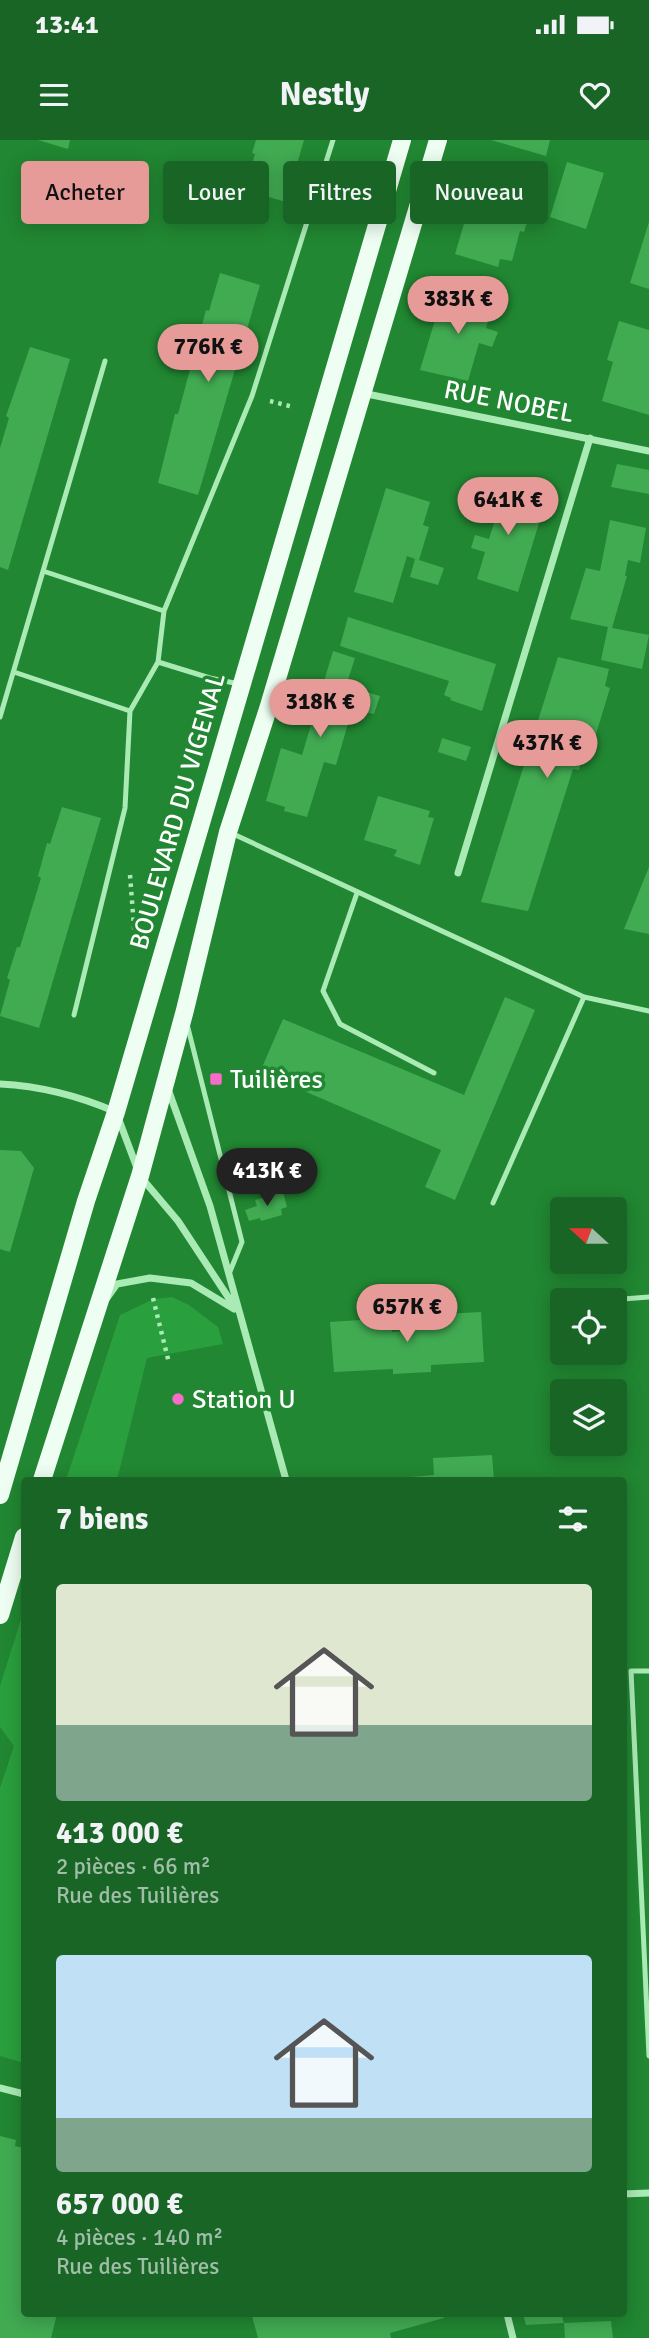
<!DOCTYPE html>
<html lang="fr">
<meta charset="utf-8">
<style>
:root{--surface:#196526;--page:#266e32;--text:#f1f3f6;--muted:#9fbda7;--accent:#e69b98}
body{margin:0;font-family:Signika,sans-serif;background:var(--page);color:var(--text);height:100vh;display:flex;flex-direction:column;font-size:26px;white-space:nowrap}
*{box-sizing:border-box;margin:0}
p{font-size:23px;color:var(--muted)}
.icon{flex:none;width:38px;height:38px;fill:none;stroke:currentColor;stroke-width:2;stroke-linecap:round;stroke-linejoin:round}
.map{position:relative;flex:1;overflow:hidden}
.drawer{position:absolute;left:21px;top:1337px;width:606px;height:840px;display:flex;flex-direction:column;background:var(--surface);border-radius:7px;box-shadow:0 4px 18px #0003}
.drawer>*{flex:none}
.top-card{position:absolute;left:21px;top:21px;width:607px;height:63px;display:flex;gap:14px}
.needle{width:46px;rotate:291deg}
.fabs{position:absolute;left:550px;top:1057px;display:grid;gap:14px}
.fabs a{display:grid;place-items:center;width:77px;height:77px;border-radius:7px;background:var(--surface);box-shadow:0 4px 18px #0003;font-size:35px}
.price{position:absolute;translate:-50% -60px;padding:0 16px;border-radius:24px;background:var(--accent);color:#111;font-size:23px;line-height:46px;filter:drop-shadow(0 2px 4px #0008)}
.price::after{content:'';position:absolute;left:50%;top:42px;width:21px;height:16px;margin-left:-10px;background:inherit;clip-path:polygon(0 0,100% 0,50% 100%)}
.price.on{background:#222;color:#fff}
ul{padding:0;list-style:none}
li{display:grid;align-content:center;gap:14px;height:371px;padding:0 35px}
li span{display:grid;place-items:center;height:217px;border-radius:7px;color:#555}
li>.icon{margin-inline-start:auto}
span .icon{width:126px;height:126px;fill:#fffc;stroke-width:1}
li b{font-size:30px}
h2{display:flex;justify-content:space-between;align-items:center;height:84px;padding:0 35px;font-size:30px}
.pill{padding:0 24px;border-radius:7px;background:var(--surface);box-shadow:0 4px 18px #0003;font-size:24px;line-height:63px}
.pill.on{background:var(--accent);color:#111}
.status{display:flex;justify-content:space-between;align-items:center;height:49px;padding:0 35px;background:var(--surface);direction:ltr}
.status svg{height:19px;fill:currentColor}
header{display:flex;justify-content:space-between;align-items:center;height:91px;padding:0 35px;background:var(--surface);font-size:32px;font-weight:700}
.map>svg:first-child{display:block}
.green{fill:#2a9f3d}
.building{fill:#41ab52}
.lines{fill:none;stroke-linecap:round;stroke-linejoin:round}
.path{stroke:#aaeab4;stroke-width:4.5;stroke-dasharray:3.5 5;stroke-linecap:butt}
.lane{stroke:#aaeab4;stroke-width:5}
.street{stroke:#aaeab4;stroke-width:7}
.primary{stroke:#eefef2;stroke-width:18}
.poi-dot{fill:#f76bca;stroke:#218732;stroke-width:2.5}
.labels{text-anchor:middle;stroke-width:7;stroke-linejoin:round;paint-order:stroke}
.street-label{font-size:26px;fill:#fff;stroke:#218732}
.poi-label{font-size:26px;fill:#fff;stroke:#218732;text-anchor:start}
</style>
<div class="status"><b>13:41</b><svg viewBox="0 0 49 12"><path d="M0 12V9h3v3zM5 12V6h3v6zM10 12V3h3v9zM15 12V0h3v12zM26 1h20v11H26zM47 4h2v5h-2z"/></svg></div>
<header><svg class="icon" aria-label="menu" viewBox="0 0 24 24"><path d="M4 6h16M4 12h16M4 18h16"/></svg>Nestly<svg class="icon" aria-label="heart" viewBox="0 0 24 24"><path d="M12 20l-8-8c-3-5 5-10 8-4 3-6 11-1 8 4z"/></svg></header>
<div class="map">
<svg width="649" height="2198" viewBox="0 0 649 2198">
<rect width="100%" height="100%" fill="#218732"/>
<!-- green -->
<path class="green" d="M172,1157L189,1165L218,1187L223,1204L147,1218L117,1340H66L120,1175L154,1159Z
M24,1470V1923L0,1916V1648L14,1606L0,1587V1546Z"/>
<!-- building -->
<path class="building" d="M38,0H70L68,9Z
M256,0H304L286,62L245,50L255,14L252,13Z
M491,0H550L546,16Z
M567,22L604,33L586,89L550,77Z
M478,37L536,54L524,92L520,91L512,121L500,119L498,127L455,114Z
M649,82V149L630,143Z
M220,133L260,145L198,355L158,343L175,274H178L206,170L209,171Z
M444,150L493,165L486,188L498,192L492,207L479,203L468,241L420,230Z
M619,181L649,190V275L602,261L613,222L607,220Z
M30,207L70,219L8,430L0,427V308L9,278L6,276Z
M617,324L649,330V354L611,347Z
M386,348L430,362L423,385L429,387L419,420L444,428L438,445L410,437L415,419L407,416L393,463L354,452Z
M505,348L546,360L518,452L477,439L485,412L471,408L475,395L489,399L494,383L479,378L488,350L503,354Z
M610,380L646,388L640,423L628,420L625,436H627L612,488L649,495L642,529L601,520L608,487L570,479L586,428L600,431Z
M348,477L496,524L482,571L450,560L451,558L444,555L449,541L340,506Z
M333,511L355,518L346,546L380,556L374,574L352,570L336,625L324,622L307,677L284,671L285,667L266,661L281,608L302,615Z
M558,517L609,529L605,546L610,548L589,617L583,615L579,630L573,629L528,771L481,762Z
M442,598L471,607L466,621L438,612Z
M378,656L430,671L428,677L434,678L420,725L394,716L397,710L364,700Z
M62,667L101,678L39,888L0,876L10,840L7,838L17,807H20L41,738L38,736L47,703L50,704Z
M649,727V794L624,789Z
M505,857L535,870L455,1060L425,1047L441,1010L260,932L283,879L464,955Z
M0,1010L21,1011L34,1028L10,1112L0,1109Z
M283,1052L287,1067L281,1069L282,1075L261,1081L260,1078L249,1081L245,1070L257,1066L255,1060Z
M481,1172L484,1222L431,1225V1232L393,1234V1229L334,1232L330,1182L391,1178L392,1192L427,1189L425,1175Z
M492,1315L494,1340H388V1339L434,1335L433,1318Z
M0,1996L16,2000L15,2006L24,2008V2174H57L51,2198H0Z
M260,2174H443L444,2178L390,2193L391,2198H258L252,2176Z
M523,2174H561L564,2183L526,2185Z
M611,2181L613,2198H565L564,2183Z"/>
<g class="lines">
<!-- path -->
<path class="path" d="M270,261L293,267
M130,735L135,800
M153,1158L169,1223"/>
<!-- lane -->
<path class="lane" d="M43,431L164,471
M158,522L210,538L239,544
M14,532L130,571
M0,577L105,221
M231,693L584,857L649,871
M357,753L323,851L340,884L434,933
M74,875L125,668L130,571L158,522L164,471L252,256L333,0
M187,884L242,1102L229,1134
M493,1063L584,857
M610,1160L649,1157
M649,1531H631L649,1916"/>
<!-- street -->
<path class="street" d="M362,253L649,311
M458,733L590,298
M0,944C40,946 79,956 116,972L140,1036L178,1081L234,1166
M168,949L210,1066L286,1340
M107,1158L117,1144L150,1138L191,1143L234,1169
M0,1948L24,1954
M623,2054L649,2053
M507,2174L513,2198"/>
<!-- primary -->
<path class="primary" d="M42,1340L140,1036L185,870L228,692L268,569L438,0
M0,1355L86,1061L116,972L402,0
M0,1475L24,1397"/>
</g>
<!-- markers -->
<g class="poi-dot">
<rect x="209" y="932" width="14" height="14" rx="3.5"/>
<circle cx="178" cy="1259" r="7"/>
</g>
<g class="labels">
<!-- street labels -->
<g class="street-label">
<text transform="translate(509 261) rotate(11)" y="9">RUE NOBEL</text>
<text transform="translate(177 671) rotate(-74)" y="9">BOULEVARD DU VIGENAL</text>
</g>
<!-- poi labels -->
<g class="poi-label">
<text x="230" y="948">Tuilières</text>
<text x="192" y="1268">Station U</text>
</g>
</g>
</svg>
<div class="fabs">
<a><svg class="needle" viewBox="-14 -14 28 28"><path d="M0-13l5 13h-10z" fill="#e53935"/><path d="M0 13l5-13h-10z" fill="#9fbda7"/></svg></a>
<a><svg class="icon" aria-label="locate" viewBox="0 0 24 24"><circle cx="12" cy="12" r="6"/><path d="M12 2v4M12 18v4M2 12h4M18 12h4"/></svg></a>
<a><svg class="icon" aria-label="layers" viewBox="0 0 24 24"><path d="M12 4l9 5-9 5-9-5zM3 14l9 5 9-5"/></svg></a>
</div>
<b class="price" style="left:458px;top:196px">383K €</b>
<b class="price" style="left:208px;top:244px">776K €</b>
<b class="price" style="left:508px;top:397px">641K €</b>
<b class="price" style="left:320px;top:599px">318K €</b>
<b class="price" style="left:547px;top:640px">437K €</b>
<b class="price on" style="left:267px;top:1068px">413K €</b>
<b class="price" style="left:407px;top:1204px">657K €</b>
<div class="top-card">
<a class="pill on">Acheter</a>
<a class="pill">Louer</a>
<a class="pill">Filtres</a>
<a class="pill">Nouveau</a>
</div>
<section class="drawer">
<h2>7 biens<svg class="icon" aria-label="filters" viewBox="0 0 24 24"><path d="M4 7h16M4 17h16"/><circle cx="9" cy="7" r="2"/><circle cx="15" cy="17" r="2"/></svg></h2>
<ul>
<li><span style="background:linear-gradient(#dfe7d0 65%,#7fa58c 0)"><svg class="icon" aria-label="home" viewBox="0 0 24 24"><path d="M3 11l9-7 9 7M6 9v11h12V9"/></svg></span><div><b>413 000 €</b><p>2 pièces · 66 m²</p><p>Rue des Tuilières</p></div></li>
<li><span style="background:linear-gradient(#bfe0f5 75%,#7fa58c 0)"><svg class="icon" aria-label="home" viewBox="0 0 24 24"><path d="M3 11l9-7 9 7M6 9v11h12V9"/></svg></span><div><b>657 000 €</b><p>4 pièces · 140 m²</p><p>Rue des Tuilières</p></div></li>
</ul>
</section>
</div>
